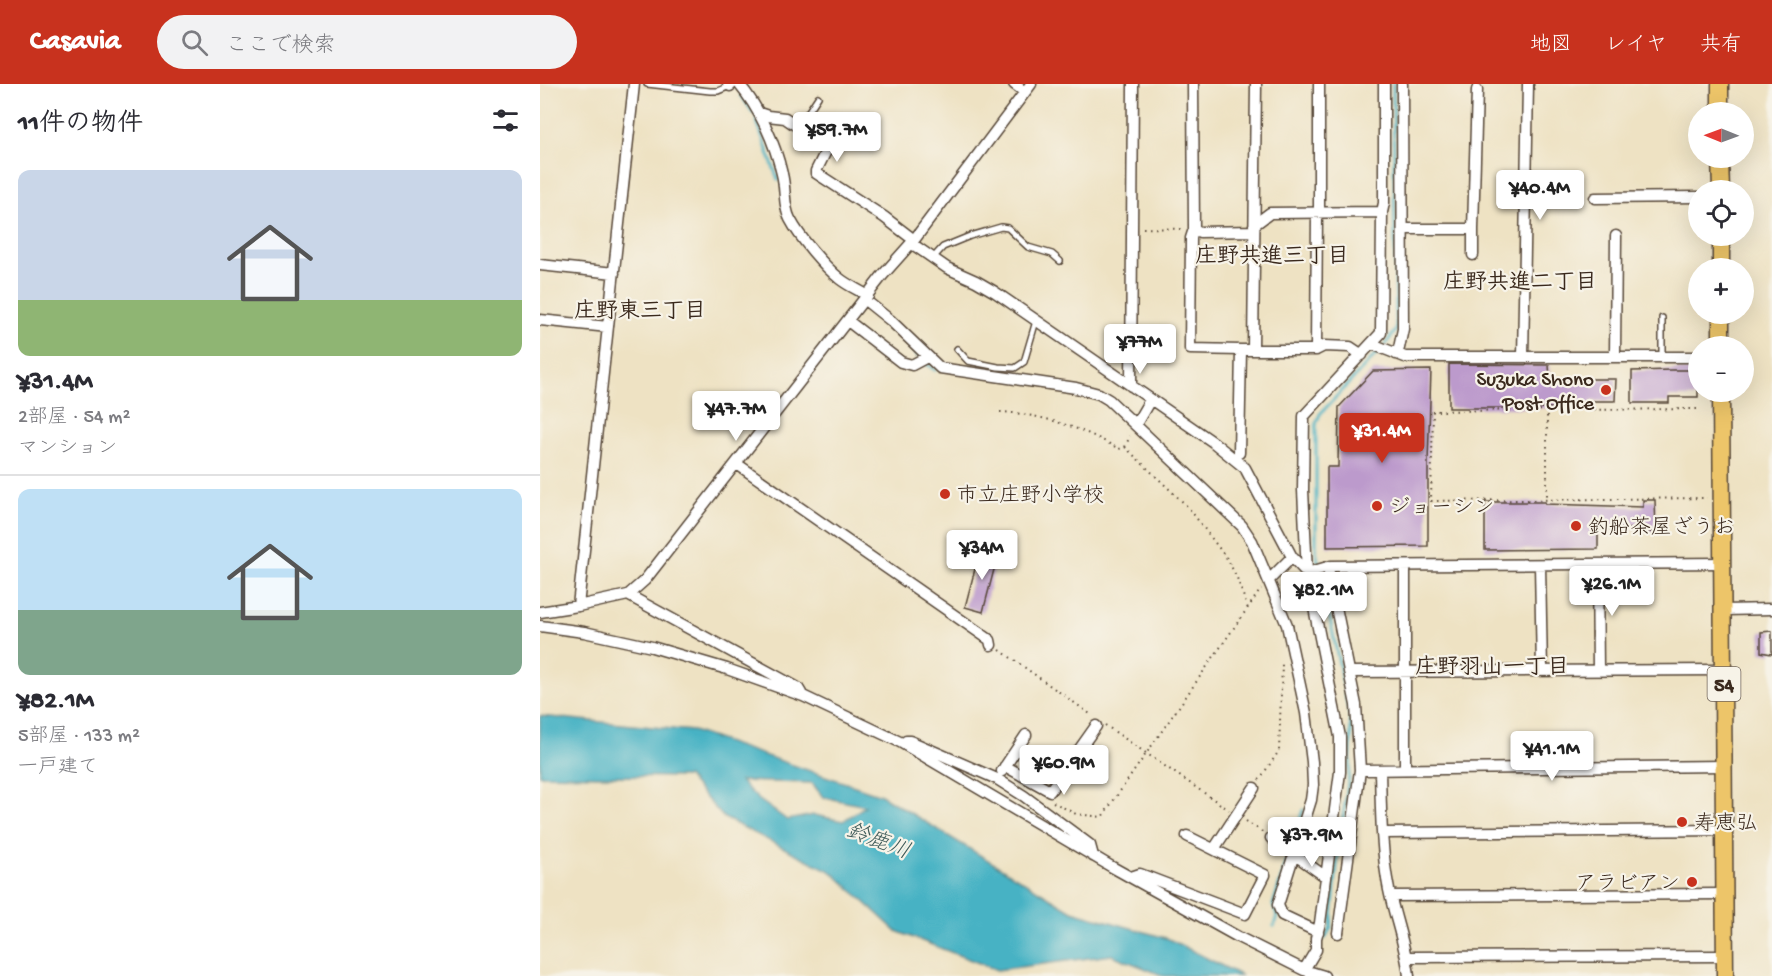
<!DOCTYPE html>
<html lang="ja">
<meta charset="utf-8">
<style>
:root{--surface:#fff;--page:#f2f2f3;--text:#2b2b33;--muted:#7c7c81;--line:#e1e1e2;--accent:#c8321e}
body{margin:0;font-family:"Gochi Hand","Klee One",sans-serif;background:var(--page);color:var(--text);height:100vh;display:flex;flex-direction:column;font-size:22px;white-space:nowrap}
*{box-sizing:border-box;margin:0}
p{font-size:20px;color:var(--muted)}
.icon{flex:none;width:33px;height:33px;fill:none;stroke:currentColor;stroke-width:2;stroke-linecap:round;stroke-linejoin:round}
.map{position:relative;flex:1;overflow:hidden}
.details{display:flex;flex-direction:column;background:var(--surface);width:540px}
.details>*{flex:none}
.needle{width:39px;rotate:271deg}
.buttons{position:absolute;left:1148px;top:18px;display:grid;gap:12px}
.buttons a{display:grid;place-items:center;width:66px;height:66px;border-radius:50%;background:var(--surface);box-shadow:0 6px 24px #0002;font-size:30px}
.price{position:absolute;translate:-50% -51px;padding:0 14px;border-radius:6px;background:#fff;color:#222;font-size:20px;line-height:39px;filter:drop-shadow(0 2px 3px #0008)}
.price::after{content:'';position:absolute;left:50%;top:36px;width:18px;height:14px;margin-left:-9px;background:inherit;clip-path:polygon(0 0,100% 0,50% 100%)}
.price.selected{background:var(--accent);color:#fff}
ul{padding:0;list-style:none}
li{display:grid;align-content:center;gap:12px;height:318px;padding:0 18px}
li+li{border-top:2px solid var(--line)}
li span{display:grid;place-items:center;height:186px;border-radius:12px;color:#555}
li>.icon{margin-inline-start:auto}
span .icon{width:108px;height:108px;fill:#fffc;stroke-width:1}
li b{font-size:26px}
h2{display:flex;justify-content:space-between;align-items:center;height:72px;padding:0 18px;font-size:26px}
header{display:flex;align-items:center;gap:36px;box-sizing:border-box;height:84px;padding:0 30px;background:var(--accent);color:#fff}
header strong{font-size:28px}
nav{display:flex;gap:33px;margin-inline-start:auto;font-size:21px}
.search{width:420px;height:54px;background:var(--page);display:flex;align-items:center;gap:15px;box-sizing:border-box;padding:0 21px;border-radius:33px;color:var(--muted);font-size:22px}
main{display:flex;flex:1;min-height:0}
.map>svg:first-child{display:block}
.water{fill:#46b2c4;stroke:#406e71;stroke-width:1.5;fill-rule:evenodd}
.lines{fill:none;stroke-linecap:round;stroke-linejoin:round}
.stream{stroke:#46b2c4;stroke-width:3}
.building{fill:#bc9acc}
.lane-casing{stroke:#564637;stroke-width:8}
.street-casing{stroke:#564637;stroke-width:13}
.primary-casing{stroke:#564637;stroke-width:19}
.path{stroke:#564637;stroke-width:2;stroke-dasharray:1.5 4.5;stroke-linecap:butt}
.lane{stroke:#fff;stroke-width:5}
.street{stroke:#fff;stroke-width:10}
.primary{stroke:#edc569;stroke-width:16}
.poi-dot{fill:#c8321e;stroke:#f7f3e8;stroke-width:2}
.labels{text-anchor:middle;stroke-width:4.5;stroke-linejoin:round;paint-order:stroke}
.shield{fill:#f7f3e8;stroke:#73665b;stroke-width:1.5}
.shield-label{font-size:20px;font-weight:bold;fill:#3b2a1e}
.poi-label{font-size:21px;fill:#3b2a1e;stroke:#f7f3e8;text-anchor:start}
.neighbourhood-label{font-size:22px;font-weight:bold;fill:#3b2a1e;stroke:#f7f3e8}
.water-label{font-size:22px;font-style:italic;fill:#3f5a58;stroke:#f7f3e8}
</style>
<header>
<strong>Casavia</strong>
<div class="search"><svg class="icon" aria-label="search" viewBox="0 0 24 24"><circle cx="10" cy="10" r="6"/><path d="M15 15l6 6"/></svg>ここで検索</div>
<nav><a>地図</a><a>レイヤ</a><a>共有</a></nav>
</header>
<main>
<section class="details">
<h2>11件の物件<svg class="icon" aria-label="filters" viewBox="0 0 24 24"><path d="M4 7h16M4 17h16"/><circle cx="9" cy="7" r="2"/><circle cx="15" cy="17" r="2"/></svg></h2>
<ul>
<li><span style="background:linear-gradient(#c9d6e8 70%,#8fb573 0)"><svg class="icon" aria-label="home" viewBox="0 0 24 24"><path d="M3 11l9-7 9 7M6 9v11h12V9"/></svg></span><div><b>¥31.4M</b><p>2部屋 · 54 m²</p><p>マンション</p></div></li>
<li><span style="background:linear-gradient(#bfe0f5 65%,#7fa58c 0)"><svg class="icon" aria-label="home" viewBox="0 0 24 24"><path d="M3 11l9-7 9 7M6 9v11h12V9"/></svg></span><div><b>¥82.1M</b><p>5部屋 · 133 m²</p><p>一戸建て</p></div></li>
</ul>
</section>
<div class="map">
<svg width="1232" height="892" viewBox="0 0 1232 892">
<rect width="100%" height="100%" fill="#f7f3e8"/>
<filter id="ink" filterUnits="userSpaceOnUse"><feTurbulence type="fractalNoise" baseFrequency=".0167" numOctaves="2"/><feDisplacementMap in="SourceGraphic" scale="12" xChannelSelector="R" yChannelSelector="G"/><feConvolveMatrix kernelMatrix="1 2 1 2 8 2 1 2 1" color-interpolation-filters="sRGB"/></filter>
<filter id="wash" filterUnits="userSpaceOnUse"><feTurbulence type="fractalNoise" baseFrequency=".008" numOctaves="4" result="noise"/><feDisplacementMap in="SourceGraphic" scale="24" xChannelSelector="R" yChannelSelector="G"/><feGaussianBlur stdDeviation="1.35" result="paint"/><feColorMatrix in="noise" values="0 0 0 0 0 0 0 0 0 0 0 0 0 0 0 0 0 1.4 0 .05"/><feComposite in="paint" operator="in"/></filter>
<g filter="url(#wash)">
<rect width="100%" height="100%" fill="#eee2c3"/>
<!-- water -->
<path class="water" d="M0,632L153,647L341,711L532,827L629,855L702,892H624L572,871L457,886L356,847L292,788L184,734L147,693L0,691ZM200,697L272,699L283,713L325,722L303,737L274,731L247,736L218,715Z"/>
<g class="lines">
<!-- stream -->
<path class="stream" d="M201,11L213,29
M216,35L238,96
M278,181L297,199
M308,206L319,215
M845,261L856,246L853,0
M370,262L379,273
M384,278L395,286
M734,842L737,832L733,821L763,726
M785,854L791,843C794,813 796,784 800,754C806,710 814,679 810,633L776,467V340L780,330L840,266"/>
</g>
<g id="blocks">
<!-- building -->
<path class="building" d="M909,280L1009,281L1010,295H1076L1075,317H1051V324H909Z
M891,286L888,378V462L787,463V383H798L799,323L833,287Z
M1132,286H1158V313H1129V319H1092V287Z
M1103,416H1115L1116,448H1103V445H1058V465L945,466V418H1005V420L1103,423Z
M440,466L458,470L443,528L425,523Z
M1232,547V570L1221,568V548Z"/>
</g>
</g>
<g filter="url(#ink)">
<use href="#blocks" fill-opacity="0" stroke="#564637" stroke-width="1.5"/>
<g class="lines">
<defs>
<path id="lane" d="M107,0L170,7H178L190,2
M259,42L278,13
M393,174L403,163L430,152L461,143L468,144L488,163L512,170L520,177
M417,265L428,277L458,283L475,284L484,278L496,237
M1122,273V234"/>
<path id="street" d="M188,0L190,2L192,0
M199,0C220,25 235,59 242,90C246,105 243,122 250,135C260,154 284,182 300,195C309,202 319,206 328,212
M474,0L485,8
M653,0L654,145
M779,0V128
M219,29L228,32L245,34L288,63L276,87V89L344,133L374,156
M1055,114L1158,113
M842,128L844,119V0
M714,141L730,129L842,128L841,249L764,332L763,406L767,489L800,653V688L780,839L776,854V866L764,886
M863,145H933L937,6
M371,159L407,184L436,197L455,208L673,358L705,384L752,473L767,489
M933,171V145
M0,181L74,189
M325,216L350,236L400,284L536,304L559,310L569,316L702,442L712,457L747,541L766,629L772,678L773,701L771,716L738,821L742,831L778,848
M0,236L68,243
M308,237L361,278L372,281L387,273
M832,260L865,273H1158
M701,266L650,265L651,154L654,145L660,148L714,147
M713,266L716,0
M776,266L777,128
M856,270L859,264L863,245L862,0
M1075,272L1076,152
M983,273L988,0
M591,302L593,0
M596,340L610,316
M699,369L701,266H776L784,262L810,263L822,271
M197,380L450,556L451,561
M1057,480L1058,586
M1000,481L1002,587
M865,482V685
M788,484L816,621L820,686L1185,682
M767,489L791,482L1184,479
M729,496L752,473
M88,511L258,604L261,609
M38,522L94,0
M1184,526L1232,525
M0,528L38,522L88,511L105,496L342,192L374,156L491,0
M0,542L44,548L112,563L187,585L263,612L360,658L572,783L698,853L764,886L784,892
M809,588L1184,586
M366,657H370L457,695L484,712L550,761L553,772
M465,682L510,707L556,642
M840,686C841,725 841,767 849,806C855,835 866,863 869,892
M462,687L486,651
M843,749L1185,746
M731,754L786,793
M674,765L714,704
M591,793L600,790L705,830L725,791L647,752
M851,812L1185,810
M798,849L820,686
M867,873L1185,872"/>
<path id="primary" d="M1180,28V0
M1180,74L1181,106
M1181,152V184
M1181,230V262
M1181,308L1185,892"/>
</defs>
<!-- lane casing -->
<use href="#lane" class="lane-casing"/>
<!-- street casing -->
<use href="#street" class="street-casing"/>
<!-- primary casing -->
<use href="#primary" class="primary-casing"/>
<!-- path -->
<path class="path" d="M603,144L643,145
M1157,325L893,327L891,417L1167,414
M1007,326V416
M460,328C502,330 542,344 579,365L585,363L648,423L688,476L697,494L708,525
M585,363L590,352
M460,566L553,632
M565,641L689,726
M719,696L739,667L742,580
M513,718L536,730L562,733L721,505
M706,737L724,749"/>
<!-- lane -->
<use href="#lane" class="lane"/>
<!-- street -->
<use href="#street" class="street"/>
<!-- primary -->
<use href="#primary" class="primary"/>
</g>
</g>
<!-- markers -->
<g class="poi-dot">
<circle cx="1066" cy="306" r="6"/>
<circle cx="405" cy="410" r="6"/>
<circle cx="837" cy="422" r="6"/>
<circle cx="1036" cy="442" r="6"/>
<circle cx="1142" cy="738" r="6"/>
<circle cx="1152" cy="798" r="6"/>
</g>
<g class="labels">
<!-- shield labels -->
<rect class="shield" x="1167.5" y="583" width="33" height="34" rx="4.5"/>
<g class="shield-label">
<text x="1184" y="607">54</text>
</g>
<!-- poi labels -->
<g class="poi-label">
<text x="1054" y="301" text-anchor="end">Suzuka Shono<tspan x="1054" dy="24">Post Office</tspan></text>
<text x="417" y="417">市立庄野小学校</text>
<text x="849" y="429">ジョーシン</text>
<text x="1048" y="449">釣船茶屋ざうお</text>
<text x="1154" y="745">寿恵弘</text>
<text x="1140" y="805" text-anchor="end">アラビアン</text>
</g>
<!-- neighbourhood labels -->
<g class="neighbourhood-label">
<text x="732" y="178">庄野共進三丁目</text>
<text x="980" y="204">庄野共進二丁目</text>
<text x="100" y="233">庄野東三丁目</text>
<text x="952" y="589">庄野羽山一丁目</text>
</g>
<!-- water labels -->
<g class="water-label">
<text transform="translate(339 755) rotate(21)" y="8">鈴鹿川</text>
</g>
</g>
</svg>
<div class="buttons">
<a><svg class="needle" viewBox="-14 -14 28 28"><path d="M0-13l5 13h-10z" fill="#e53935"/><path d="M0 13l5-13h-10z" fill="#7c7c81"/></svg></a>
<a><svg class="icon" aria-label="locate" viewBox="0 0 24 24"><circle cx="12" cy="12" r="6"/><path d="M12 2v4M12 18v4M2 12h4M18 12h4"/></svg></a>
<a>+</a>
<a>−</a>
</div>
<b class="price" style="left:297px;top:79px">¥59.7M</b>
<b class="price" style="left:1000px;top:137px">¥40.4M</b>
<b class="price" style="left:600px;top:291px">¥77M</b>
<b class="price" style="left:196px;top:358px">¥47.7M</b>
<b class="price selected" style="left:842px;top:380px">¥31.4M</b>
<b class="price" style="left:442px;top:497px">¥34M</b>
<b class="price" style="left:1072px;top:533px">¥26.1M</b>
<b class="price" style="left:784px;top:539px">¥82.1M</b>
<b class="price" style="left:1012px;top:698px">¥41.1M</b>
<b class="price" style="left:524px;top:712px">¥60.9M</b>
<b class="price" style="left:772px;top:784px">¥37.9M</b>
</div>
</main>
